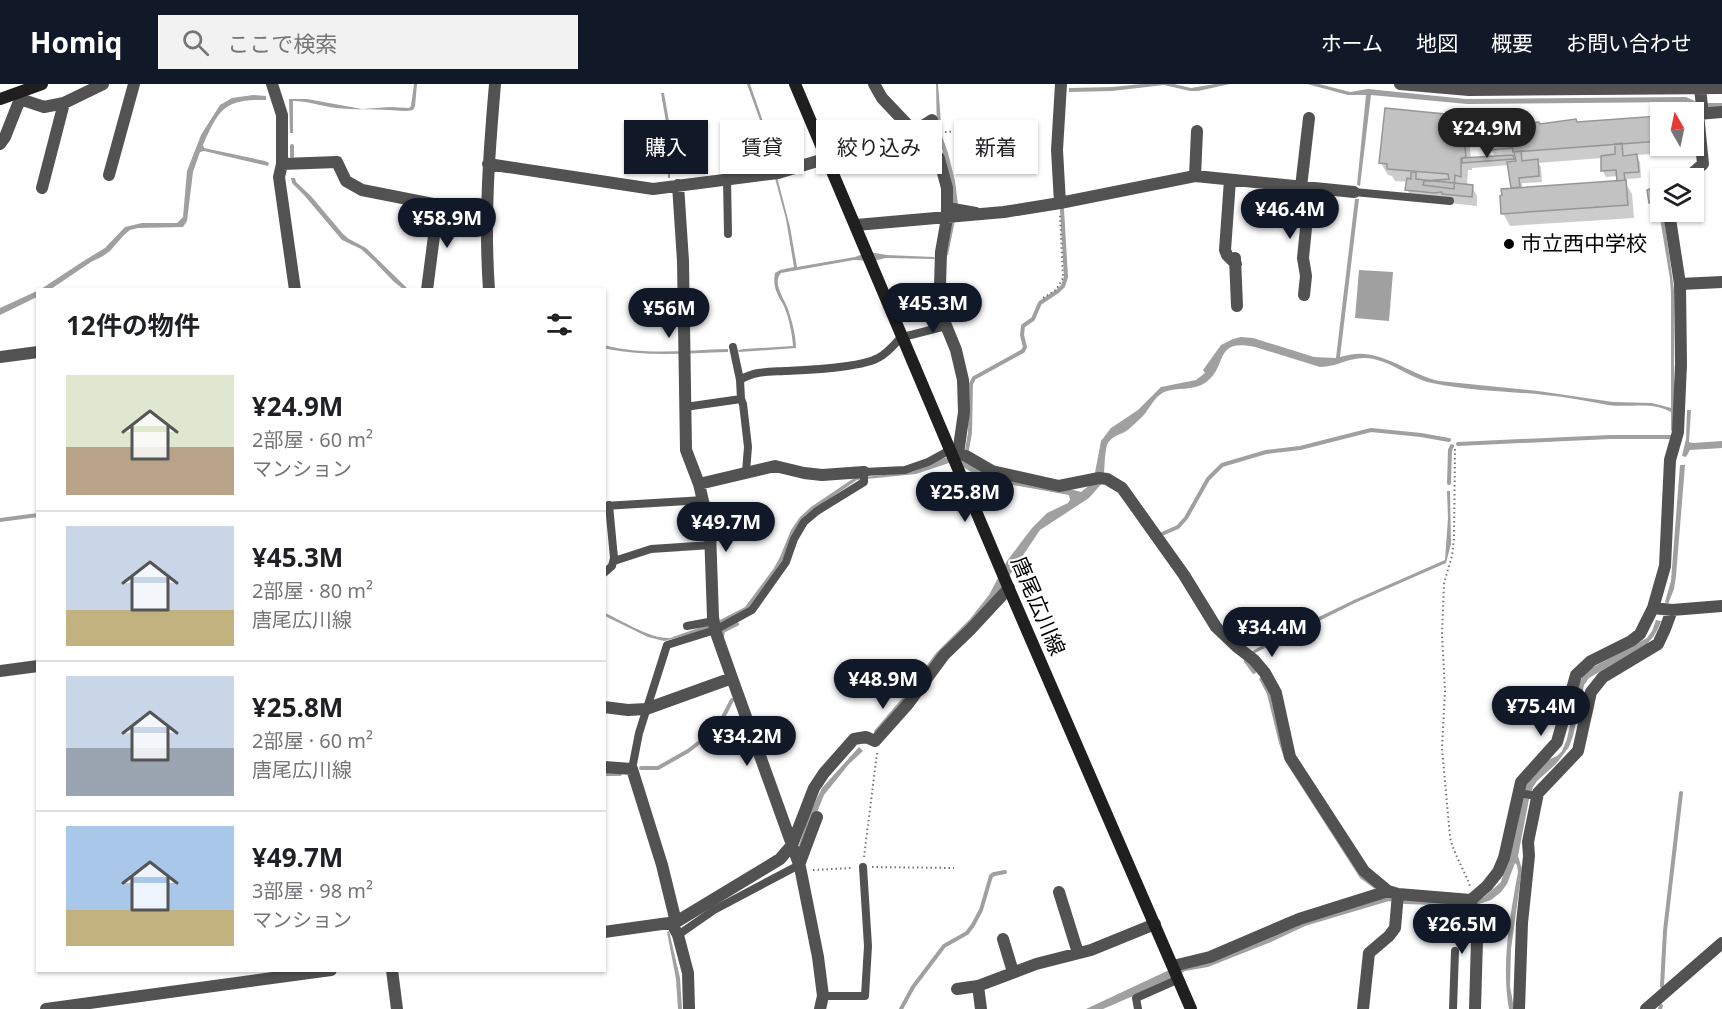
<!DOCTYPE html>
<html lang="ja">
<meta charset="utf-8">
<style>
:root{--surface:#fff;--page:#f2f2f2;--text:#202124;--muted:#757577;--line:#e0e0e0;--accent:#111827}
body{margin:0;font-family:"Noto Sans","Noto Sans JP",sans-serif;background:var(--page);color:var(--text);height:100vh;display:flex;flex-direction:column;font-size:22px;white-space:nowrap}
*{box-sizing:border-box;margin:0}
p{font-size:20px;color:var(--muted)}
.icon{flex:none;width:33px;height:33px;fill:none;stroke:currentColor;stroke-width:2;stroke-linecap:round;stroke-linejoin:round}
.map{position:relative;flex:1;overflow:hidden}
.drawer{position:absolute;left:36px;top:204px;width:570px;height:684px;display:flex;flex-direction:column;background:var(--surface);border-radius:0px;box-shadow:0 2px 4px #0004}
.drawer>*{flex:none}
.hud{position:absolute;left:624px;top:36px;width:570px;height:54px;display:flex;gap:12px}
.needle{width:39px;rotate:351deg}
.buttons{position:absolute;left:1650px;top:18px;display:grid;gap:12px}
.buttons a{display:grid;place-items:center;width:54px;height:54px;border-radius:0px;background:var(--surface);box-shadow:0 2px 4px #0004;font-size:30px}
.price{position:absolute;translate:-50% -51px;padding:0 14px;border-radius:21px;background:var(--accent);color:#fff;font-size:20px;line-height:39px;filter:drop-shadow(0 2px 3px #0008)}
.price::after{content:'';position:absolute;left:50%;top:36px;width:18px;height:14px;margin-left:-9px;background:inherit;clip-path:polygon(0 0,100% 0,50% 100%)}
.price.active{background:#222;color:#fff}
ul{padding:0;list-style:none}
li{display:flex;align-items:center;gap:18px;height:150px;padding:0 30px}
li+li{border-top:2px solid var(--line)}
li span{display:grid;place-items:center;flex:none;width:168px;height:120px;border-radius:0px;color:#555}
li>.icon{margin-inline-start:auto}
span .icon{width:72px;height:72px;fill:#fffc;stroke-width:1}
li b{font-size:26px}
h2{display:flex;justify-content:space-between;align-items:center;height:72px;padding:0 30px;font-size:26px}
.tag{padding:0 21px;border-radius:0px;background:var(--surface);box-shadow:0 2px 4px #0004;font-size:21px;line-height:54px}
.tag.active{background:var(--accent);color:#fff}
header{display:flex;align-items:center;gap:36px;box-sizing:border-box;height:84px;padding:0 30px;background:var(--accent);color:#fff}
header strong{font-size:28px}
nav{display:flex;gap:33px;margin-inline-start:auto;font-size:21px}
.search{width:420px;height:54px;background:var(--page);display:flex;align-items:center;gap:15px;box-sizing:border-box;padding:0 21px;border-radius:0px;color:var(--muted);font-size:22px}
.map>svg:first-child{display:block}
.water{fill:#a0a0a0}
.shadow{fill:#0003;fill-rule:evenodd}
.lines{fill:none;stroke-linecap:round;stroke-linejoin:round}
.stream{stroke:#a0a0a0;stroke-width:4}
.building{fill:#c2c2c2;stroke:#969696;stroke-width:1.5}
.path{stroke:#747474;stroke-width:2;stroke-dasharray:1.5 3;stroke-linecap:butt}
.lane{stroke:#525252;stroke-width:8}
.street{stroke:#525252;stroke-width:12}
.secondary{stroke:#1f1f1f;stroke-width:12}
.poi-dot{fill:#000;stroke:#fff;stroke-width:2}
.labels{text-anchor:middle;stroke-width:4.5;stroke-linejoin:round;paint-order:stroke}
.poi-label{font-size:21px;fill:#000;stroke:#fff;text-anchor:start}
.street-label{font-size:21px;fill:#000;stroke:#fff}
</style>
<header>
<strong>Homiq</strong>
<div class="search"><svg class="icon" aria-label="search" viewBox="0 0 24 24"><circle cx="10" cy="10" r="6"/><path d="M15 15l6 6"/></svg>ここで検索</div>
<nav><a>ホーム</a><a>地図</a><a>概要</a><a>お問い合わせ</a></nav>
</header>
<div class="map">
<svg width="1722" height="925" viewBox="0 0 1722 925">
<rect width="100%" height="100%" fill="#fff"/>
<!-- water -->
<path class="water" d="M414,0H417L415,22L413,26C404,28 397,26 389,26C371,25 354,26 336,24C321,22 308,17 293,17V49H290L289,15H307L362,25L390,23L409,24L411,22Z
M747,0H750L768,52L774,82H772L766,53Z
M936,0H938L942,52L948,69L955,97L958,121L948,171L945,173L952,131L953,116L946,77L937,51Z
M1141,0H1174L1191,4L1215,0H1230L1198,7H1190L1164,1L1112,7L1069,8V4L1113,3Z
M1307,0H1319L1350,8L1368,5L1466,15L1686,13L1699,19H1722V24L1699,25L1686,18L1467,20L1371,11L1360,102L1357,101L1366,11H1348Z
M661,9H664L670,43V94H668L667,44Z
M253,11L266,12V16C224,15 219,25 203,61L204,64L265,77L269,79L268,82L204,67L200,68L193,88L187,137L183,143L138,144L130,146L124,151L110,167L103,172L91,178L51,205H41L82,178L105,164L125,143L142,139H177L183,133L187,87L201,51L220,21L232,14Z
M777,93L790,143L797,183L855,173L869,168L887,171L934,173L935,175L886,174L873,177L854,176L781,189C772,199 784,214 788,225C792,237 796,252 796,264L739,268L738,266L744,265L793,262C792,249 789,234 784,222C778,211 772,203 775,189L780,186L794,183L786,135L775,94Z
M295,94L296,98L311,112L343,150L349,155L366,164L408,205H403L393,197L375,178L361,165L342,156L304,111L292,99L291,94Z
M1355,115H1359L1340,273C1348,271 1356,269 1364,270C1390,272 1413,291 1439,297L1538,307L1613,318L1652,319L1671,324V210L1670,195L1660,134L1664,133L1674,206V347H1671V328C1652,317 1628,324 1608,321C1587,317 1566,313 1545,311C1507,307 1469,307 1432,299C1408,294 1388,274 1364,274C1347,274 1337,283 1320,283L1255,263C1212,254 1229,283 1205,299C1193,307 1177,303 1164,308C1154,313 1150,324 1143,332C1138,337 1133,341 1129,345C1122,351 1111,351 1107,361C1104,372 1105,387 1103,398L1089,414L1040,446L1001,504L910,612L876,650L874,647L905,611L936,569L970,535L989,511L1007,477L1032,444L1047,429L1068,419L1070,416L1069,411L985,396L958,380L949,379L916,390L857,396L806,431L799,440L783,475L749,525L705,546L664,557L648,553L605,532V529C623,537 650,555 670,554L718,537L745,523L774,484L780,473L791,446L800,433L811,423L854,394L912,388L944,374L950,373L1081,408L1091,400L1094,394L1101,357L1111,344L1138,326L1161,303L1196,296L1205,289L1203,286L1221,261L1233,255L1241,253L1253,254L1314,273L1336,274Z
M1359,186L1393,188L1389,237L1355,234Z
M37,207V213L0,231V224Z
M604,261C645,272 687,266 728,265V268C688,269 647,273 607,265L605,264Z
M1687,326H1691L1689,358L1693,359L1722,357V364L1690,366L1686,373L1682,372L1686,355Z
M1680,381H1685L1676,492L1674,505L1668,520L1665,518L1671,497Z
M1447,407H1450L1451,460L1446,479L1357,518L1253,570L1251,568L1271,556L1354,516L1445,476L1448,434Z
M1656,536L1661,537C1658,546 1654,553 1647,560L1589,594L1584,601L1573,652L1569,663L1556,680L1537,697L1533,703L1529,715L1518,772L1522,785L1511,865L1510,902L1514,925H1509C1501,880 1510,832 1518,788L1517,781L1515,779L1507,800L1501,808L1491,816L1479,820L1460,822L1405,820L1389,817L1305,842L1271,858L1208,883L1185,887L1170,896L1103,925H1086L1167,887L1302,839L1389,812L1478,816L1484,813L1501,798L1507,778L1523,705L1545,677L1557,672L1562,667L1567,655L1579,599L1586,587L1647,554L1652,547Z
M1261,593L1270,607L1278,644L1376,803L1375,805L1360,794L1285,677L1279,659L1267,610L1259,595Z
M859,663L863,667L849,680L824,711L802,765L798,764L811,726L822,704Z
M669,847L680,894L682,925H678L676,895L667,848Z"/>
<!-- shadow -->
<path class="shadow" d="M1658,33L1660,37V62H1667L1668,69L1636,71L1640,78L1641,94L1627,95V101L1632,110L1634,134L1510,142L1503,129L1514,105L1509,81L1472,84V86H1468L1467,102L1472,103L1477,112V122L1412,115L1407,105L1408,98L1395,97L1392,92L1388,91L1381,79L1455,34L1461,35L1468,47L1471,75L1496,73L1491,66L1509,45L1513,51L1529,41L1577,40ZM1511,70H1516L1517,81ZM1602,74L1603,87L1606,93L1618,92V98L1522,105V99L1542,98L1541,83L1538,79Z
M1660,107V120L1651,121L1650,118L1653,108Z"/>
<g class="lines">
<!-- stream -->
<path class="stream" d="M292,62V72
M1458,360L1610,353H1671
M967,366L970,349L971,300L974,294L1023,267L1025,263L1022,251L1023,242L1033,235L1040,219L1058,207L1063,202L1066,193L1062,125
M1449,399L1450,366L1452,362
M0,436L38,431
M1162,450L1178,443L1186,434L1208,395L1222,381L1266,368L1300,364L1371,346L1421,351L1449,356
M722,552L723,547L737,540
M1246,577L1254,588
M641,684H658L688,667L714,647L720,639L732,616
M604,690H620
M1662,902L1665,847L1681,709
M901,925L913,903L944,862L967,849L973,841L981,826L991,792L994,790L1005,788
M1660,925L1661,922"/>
</g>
<!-- building -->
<path class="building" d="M1385,24L1455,31V33H1462L1466,73L1461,74V93L1455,91L1454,105L1423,101L1424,97L1449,95L1448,90L1387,85V80L1379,79Z
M1659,32L1660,57L1513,68L1511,40L1525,39V37H1529V39L1539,38L1540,40L1576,35L1577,38Z
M1510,43L1512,64L1490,66L1488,45Z
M1622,59L1623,72L1637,70L1639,88L1624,89L1625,96L1617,97L1616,86L1601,87V72L1615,70V60Z
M1521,67L1522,77L1538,75L1539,92L1519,94L1520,103L1511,104L1507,78L1516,77L1514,68Z
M1513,71L1514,75L1462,79V74Z
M1411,88H1416V95L1473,101L1472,113L1442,110V108L1434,109L1405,106L1407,94L1411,95Z
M1626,96L1628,121L1501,130L1500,112L1502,111L1501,105Z
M1652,104L1653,107L1660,105V117L1649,119L1647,106Z"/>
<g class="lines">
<!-- path -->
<path class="path" d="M945,48L993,45
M1043,214L1056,206L1063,194L1060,130
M1455,365L1454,455L1452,472L1444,499L1442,551L1445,607L1442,664L1450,753C1454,771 1464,785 1470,802
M864,773L877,669
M872,783L954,784
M813,786L852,784"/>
<!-- lane -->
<path class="lane" d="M917,52L936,48
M727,95L728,150
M1354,108L1450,117
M948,122L976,127
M903,253L946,242
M733,263L740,296
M741,315L743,320L748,363L746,388
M685,323L741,315L740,296C754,287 768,288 785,287C808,286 859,284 878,274C888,269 895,260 902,252
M604,422L704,416
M614,477L651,465L711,461
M604,489L612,482L614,474L609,421
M687,542L714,537
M632,685L639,649L667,561L715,546L752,526L786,478L794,455L804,438L817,427L864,398V388L905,386L928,378L950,366
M1519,709L1536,712
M678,851L714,826L799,781
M823,912H865L868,862L863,783
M1138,925L1136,914L1179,895
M1453,925L1455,867"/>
<!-- street -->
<path class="street" d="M272,0L282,31V80L279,93L295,206
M874,0L882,14L939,74L947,104V134L941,168L940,202L945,239L956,266L963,296L964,328L958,370
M1400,0L1469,6L1722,4
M1700,5L1703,30
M20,15L44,23L64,19L103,0
M0,60L5,53L20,15L17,11
M282,80L337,78L346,97L362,106L438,121L486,125
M488,80L653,105L778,89L913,48L932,36
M109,91L134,0
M1195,92L1197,47
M1687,94L1703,80L1698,30L1722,28
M1230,96L1225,166L1227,171L1236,180
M678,101L683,177L686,366L699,400L710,447L713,533L715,546L732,594L800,783L818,873L823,912L820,925
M1301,103L1309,34
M42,104L64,19
M1060,119L1057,66L1061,0
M856,141L1004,128L1060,119L1195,92L1354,108
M1235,174L1237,222
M1680,200L1722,198
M427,206L438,121
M489,206C484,135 489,70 495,0
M1304,211L1306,192L1303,174L1310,104
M0,273L38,268
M950,366L966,372L992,387L1059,402L1099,394L1107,395L1122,404L1184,491L1216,543L1236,562L1254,576L1265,589L1276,609L1290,673L1364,787L1388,807L1398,810L1471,816L1487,802L1498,788L1504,774L1521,698L1557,658L1576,591L1591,577L1631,557L1640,550L1653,524L1665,482L1670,376L1678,348L1681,280L1680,200L1670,135L1668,131L1664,128
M699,400L775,382L804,389L822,391L864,388
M1653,524L1672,526L1722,522
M0,587L38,582
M604,623L628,626L646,625L732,594
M604,683L632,685L662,781L676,838
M799,781L817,733
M1059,808L1078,869
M1471,816L1477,856L1475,925
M671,838L678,851L688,889L689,925
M604,848L676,838L780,775L792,761L814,704L824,689L854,655L866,653L875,657L908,620L944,571L970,546L1009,504
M1003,855L1013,888
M1173,882L1210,873L1299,835L1388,807
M392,886L397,925
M978,902L981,925
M957,905L978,902L1036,880L1091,866L1155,840
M46,925L331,886
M1363,925L1369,869L1389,852L1395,844L1398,810
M1519,925L1522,839L1529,772L1528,758L1538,709L1578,667L1591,608L1603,593L1658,560L1665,545L1672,526
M1646,925L1722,859"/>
<!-- secondary -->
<path class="secondary" d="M795,0L1006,498L1191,925
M0,15L42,0"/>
</g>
<!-- markers -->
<circle class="poi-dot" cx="1509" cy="160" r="6"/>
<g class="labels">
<!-- poi labels -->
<g class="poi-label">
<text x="1521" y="167">市立西中学校</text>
</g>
<!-- street labels -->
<g class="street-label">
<text transform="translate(1038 522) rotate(67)" y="7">唐尾広川線</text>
</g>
</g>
</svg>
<div class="buttons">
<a><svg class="needle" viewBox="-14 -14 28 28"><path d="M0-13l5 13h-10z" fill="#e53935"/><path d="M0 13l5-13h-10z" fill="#757577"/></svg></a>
<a><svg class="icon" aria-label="layers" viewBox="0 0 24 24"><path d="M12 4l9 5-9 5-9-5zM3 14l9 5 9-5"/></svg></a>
</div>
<b class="price active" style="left:1487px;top:75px">¥24.9M</b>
<b class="price" style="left:1290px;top:156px">¥46.4M</b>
<b class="price" style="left:447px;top:165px">¥58.9M</b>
<b class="price" style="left:933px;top:250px">¥45.3M</b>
<b class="price" style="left:669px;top:255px">¥56M</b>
<b class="price" style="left:965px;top:439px">¥25.8M</b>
<b class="price" style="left:726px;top:469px">¥49.7M</b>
<b class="price" style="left:1272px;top:574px">¥34.4M</b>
<b class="price" style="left:883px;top:626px">¥48.9M</b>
<b class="price" style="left:1541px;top:653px">¥75.4M</b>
<b class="price" style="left:747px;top:683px">¥34.2M</b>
<b class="price" style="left:1462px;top:871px">¥26.5M</b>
<div class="hud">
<a class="tag active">購入</a>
<a class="tag">賃貸</a>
<a class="tag">絞り込み</a>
<a class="tag">新着</a>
</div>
<section class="drawer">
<h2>12件の物件<svg class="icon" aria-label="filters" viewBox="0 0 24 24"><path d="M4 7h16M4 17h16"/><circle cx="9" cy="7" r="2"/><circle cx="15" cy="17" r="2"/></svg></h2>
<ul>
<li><span style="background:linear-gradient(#dfe7d0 60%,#b9a48a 0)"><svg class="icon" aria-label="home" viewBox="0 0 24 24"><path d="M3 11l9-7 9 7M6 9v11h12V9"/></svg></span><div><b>¥24.9M</b><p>2部屋 · 60 m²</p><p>マンション</p></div></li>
<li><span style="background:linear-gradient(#c9d6e8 70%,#c2b280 0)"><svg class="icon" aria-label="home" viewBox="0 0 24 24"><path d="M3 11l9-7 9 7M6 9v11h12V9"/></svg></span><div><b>¥45.3M</b><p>2部屋 · 80 m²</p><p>唐尾広川線</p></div></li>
<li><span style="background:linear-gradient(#c9d6e8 60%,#9aa5b1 0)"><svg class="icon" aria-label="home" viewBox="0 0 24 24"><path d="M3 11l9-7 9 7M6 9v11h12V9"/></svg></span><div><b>¥25.8M</b><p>2部屋 · 60 m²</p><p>唐尾広川線</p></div></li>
<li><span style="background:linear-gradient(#a9c7e8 70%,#c2b280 0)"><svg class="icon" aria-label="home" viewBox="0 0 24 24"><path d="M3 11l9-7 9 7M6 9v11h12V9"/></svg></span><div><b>¥49.7M</b><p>3部屋 · 98 m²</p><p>マンション</p></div></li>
</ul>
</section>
</div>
